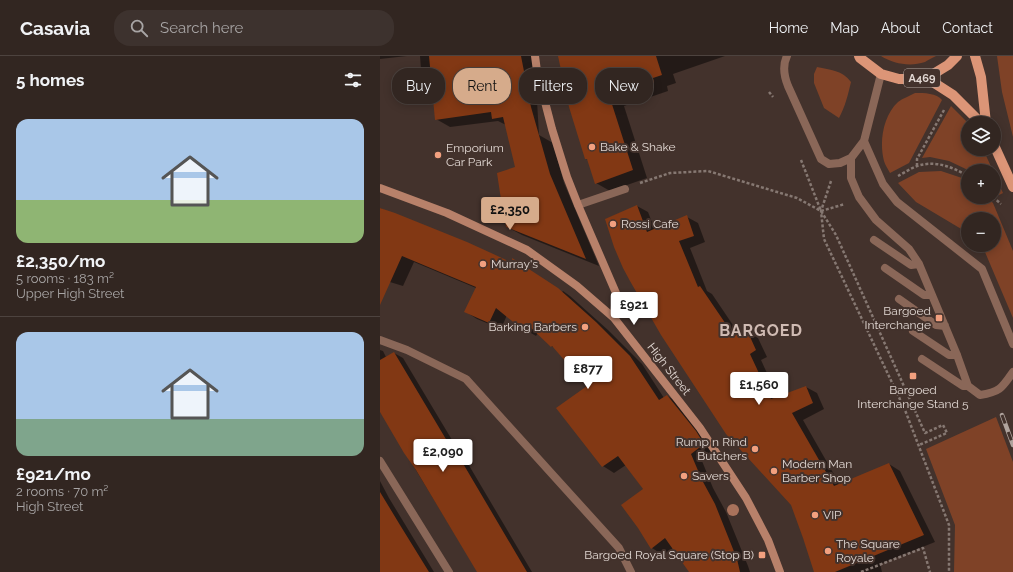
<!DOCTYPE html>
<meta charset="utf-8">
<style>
:root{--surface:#322621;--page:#3d322e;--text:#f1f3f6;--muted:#a8a5a5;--line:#4d433f;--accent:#d6ab8b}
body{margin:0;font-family:Raleway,sans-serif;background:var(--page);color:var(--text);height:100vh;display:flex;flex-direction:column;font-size:15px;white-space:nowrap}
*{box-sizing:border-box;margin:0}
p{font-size:13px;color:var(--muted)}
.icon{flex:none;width:22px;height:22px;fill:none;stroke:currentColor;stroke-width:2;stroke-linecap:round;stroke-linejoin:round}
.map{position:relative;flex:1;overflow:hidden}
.drawer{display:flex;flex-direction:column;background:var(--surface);width:380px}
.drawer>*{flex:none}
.hud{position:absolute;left:12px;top:12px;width:380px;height:36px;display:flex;gap:8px}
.fabs{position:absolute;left:581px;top:60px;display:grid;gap:8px}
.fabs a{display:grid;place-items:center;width:40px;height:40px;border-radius:50%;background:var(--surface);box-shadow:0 2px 10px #0003,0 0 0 1px var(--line);font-size:20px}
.price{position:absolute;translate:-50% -34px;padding:0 9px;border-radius:4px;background:#fff;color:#222;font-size:13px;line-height:26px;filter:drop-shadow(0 1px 2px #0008)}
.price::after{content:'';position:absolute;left:50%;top:24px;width:12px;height:9px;margin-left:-6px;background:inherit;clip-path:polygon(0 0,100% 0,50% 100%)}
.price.active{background:var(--accent);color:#111}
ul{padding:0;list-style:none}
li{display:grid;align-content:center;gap:8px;height:212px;padding:0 16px}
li+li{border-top:1px solid var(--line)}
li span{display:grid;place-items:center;height:124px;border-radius:12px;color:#555}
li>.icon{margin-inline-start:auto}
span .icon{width:72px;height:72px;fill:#fffc;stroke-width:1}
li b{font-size:17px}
h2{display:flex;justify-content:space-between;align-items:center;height:48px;padding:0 16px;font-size:17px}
.tag{padding:0 14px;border-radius:16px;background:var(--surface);box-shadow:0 2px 10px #0003,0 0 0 1px var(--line);font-size:14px;line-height:36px}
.tag.active{background:var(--accent);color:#111}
header{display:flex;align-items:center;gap:24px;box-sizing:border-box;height:56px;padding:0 20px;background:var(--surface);border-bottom:1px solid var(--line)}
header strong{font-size:19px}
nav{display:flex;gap:22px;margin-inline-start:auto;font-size:14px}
.search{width:280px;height:36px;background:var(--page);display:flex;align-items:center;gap:10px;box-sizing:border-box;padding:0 14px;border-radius:16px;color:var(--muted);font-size:15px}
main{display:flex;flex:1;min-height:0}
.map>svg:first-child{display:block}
.green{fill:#7f4227}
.shadow{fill:#0007}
.building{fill:#823814}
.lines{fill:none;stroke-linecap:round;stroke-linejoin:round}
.path{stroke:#867872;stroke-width:2.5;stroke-dasharray:3 2;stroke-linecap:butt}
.lane{stroke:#8a6758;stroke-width:8}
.street{stroke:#8a6758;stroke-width:8}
.secondary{stroke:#b8816a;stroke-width:8}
.primary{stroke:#dc9577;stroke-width:10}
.rail-casing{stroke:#afa39d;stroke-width:4.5}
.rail{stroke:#43322c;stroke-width:3;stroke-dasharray:9;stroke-linecap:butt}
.tree{fill:#a9725b}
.poi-dot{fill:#f2a07f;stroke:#43322c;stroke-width:1.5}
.labels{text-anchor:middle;stroke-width:4;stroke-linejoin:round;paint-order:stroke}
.shield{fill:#43322c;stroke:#b2a6a0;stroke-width:1}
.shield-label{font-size:11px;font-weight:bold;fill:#e1d7d2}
.poi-label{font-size:12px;fill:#e1d7d2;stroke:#43322c;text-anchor:start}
.street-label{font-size:12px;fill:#e1d7d2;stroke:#43322c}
.district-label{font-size:16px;font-weight:bold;letter-spacing:1px;fill:#d0bbb3;stroke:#43322c}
</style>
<header>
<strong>Casavia</strong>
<div class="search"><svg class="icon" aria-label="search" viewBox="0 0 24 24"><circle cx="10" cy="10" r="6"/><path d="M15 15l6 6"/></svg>Search here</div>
<nav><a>Home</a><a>Map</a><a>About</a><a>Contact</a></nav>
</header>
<main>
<section class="drawer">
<h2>5 homes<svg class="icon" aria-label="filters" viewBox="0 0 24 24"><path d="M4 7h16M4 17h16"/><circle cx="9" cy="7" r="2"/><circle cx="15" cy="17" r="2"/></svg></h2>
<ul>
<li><span style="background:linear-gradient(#a9c7e8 65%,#8fb573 0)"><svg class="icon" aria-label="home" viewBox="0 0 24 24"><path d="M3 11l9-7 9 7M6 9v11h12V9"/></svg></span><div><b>£2,350/mo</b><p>5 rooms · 183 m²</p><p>Upper High Street</p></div></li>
<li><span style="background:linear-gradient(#a9c7e8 70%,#7fa58c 0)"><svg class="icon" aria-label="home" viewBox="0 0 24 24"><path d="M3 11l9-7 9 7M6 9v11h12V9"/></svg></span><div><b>£921/mo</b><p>2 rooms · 70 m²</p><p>High Street</p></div></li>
</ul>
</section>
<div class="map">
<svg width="633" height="516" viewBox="0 0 633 516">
<rect width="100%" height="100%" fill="#43322c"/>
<!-- green -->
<path class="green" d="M501,0H556C552,2 548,4 545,6C530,11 514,8 501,0Z
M617,0H633V81L622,36Z
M437,11C451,14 462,14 471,26C468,39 465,51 459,62L444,52L434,27V18Z
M535,37C544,37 557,37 562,44L529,107L510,117C508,113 505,109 504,105C499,86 503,60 518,46C523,42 530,40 535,37Z
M571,50L588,67V93H603L613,115H590L569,105L550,101L542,102Z
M561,115L585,123L588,125V141H606L613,147L633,195V262L602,189H614V163H588V177L536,146L518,127L539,116Z
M614,118L623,137L619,139L614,134Z
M616,361L633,406V516H574L575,469L546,393Z"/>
<!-- shadow -->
<path class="shadow" d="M0,0H27L0,3Z
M40,0H153L155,10L159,79L173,87L184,127L219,210L142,179L127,171L136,112L126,69L118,65L70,71L56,63L52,19L41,13Z
M179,0H345L293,18L296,27L287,30L288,35L244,50L267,122L230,135L216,127L209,104L206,103Z
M257,150L268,156L275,174L307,161L318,167L325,186L310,192L327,235L332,238L359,278L366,275L378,282L387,301L381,304L398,341L426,331L437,337L444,353L423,364L460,429L509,408L520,415L555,486L500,508L502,516H435L412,448L226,163Z
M0,152L182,236L183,235L190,240L228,274L262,308L284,342L287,340L299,347L335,395L322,405L333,432L346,456L368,510L370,516H310L293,492L283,499L272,492L264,434L246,409L234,417L223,410L208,331L175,292L171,290L158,277L156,280L144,273L127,259L121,273L97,263L86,256L96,232L34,206L23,230L0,223Z
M0,294L3,295L6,301L14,297L23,302L84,404L87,406L152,516H98L0,355Z
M0,425L9,442L54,516H0Z"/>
<!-- building -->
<path class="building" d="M49,0H141L151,51L170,118L206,203L126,171L120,137L117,117L135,111L123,61L112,63L111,56L55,64Z
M178,0H276L282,19L273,22L274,27L230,42L253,114L215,128L207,103H205L189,51Z
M257,149L267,176L307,159L314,180L299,185L318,231L320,230L354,280L367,274L376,294L370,298L391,343L426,330L433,347L412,357L454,430L509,407L544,479L455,516H434L423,482L411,449L346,378L281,279L250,225L243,212L234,191L225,163Z
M0,152L15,157L87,186L133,207L132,202L178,232L216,266L250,300L279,344L287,339L316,375L324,388L311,398L322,424L335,448L357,503L360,516H309L285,482L271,493L258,472L241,449L263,433L238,400L222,411L176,352L207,330L172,290L171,291L148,269L143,274L116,252L109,267L84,256L96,231L72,221L22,200L0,249Z
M14,296L76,400L78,399L147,516H97L36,414L24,397L0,356V304Z
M0,436L20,469L49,516H0Z"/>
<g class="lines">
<!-- path -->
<path class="path" d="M389,36L393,41
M421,104L441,155L456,179L545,377L563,369L567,377L539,389
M537,110V103L564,54
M518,120C524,117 531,112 537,110C556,104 572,111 588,120
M451,125L441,155L444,183L525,354L569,469V516
M260,127L290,117L328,115L407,139L417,142L441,155L465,148
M613,141L621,148
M481,516L543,492L550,516"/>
<!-- lane -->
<path class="lane" d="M407,0C402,10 404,20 408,30L441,103L449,108L460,107L471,102L484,85L501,18
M484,85L503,128L517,146L602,213L633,288
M471,102V122L479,141L496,164L529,193L539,208L577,299L588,330L600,339C620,336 622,332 633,316
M494,184L531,209L539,208
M505,212L544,239H551
M519,243L556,269L565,270
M533,275L569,299H577
M0,284L27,294L86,323L239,492L251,516
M542,303L583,330H588"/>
<!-- street -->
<path class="street" d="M198,149L245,133
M0,405L69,516"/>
<!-- secondary -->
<path class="secondary" d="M155,0L157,15L172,73L187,121L198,149L236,237L234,262L320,372L366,442L388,484L400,516
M0,132L67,157L147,194L197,230L234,262"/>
<!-- primary -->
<path class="primary" d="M479,0L480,2L501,18L519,23H538L550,20L568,9L577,0
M595,0L601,21L606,67
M545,21L573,39L601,67
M614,89L633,131"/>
<defs>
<path id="rail" d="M622,359L633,389"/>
</defs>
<!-- rail casing -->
<use href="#rail" class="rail-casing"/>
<!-- rail -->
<use href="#rail" class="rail"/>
</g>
<!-- trees -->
<circle class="tree" cx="353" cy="454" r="6"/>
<!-- markers -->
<g class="poi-dot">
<circle cx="212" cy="91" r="4"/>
<circle cx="58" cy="99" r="4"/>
<circle cx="233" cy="168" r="4"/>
<circle cx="103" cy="208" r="4"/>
<rect x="555" y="258" width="8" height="8" rx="2"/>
<circle cx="205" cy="271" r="4"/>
<rect x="529" y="316" width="8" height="8" rx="2"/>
<circle cx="375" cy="393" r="4"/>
<circle cx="394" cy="415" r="4"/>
<circle cx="304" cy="420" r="4"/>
<circle cx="435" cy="459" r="4"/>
<circle cx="448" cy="495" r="4"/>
<rect x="378" y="495" width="8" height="8" rx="2"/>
</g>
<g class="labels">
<!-- shield labels -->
<rect class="shield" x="524" y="13" width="36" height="18" rx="3"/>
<g class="shield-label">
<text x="542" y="26">A469</text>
</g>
<!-- poi labels -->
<g class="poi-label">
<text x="220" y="95">Bake &amp; Shake</text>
<text x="66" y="96">Emporium<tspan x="66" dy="14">Car Park</tspan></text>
<text x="241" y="172">Rossi Cafe</text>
<text x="111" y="212">Murray's</text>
<text x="551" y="259" text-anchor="end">Bargoed<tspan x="551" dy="14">Interchange</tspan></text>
<text x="197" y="275" text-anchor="end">Barking Barbers</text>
<text x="533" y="338" text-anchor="middle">Bargoed<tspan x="533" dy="14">Interchange Stand 5</tspan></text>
<text x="367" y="390" text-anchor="end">Rump n Rind<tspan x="367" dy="14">Butchers</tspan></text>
<text x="402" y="412">Modern Man<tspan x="402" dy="14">Barber Shop</tspan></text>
<text x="312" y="424">Savers</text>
<text x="443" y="463">VIP</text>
<text x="456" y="492">The Square<tspan x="456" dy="14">Royale</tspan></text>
<text x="374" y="503" text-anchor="end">Bargoed Royal Square (Stop B)</text>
</g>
<!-- street labels -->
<g class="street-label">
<text transform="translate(289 313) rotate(52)" y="4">High Street</text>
</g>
<!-- district labels -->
<g class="district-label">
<text x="381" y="280">BARGOED</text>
</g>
</g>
</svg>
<div class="fabs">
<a><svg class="icon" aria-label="layers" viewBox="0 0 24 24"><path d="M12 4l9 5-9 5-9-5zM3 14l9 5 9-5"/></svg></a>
<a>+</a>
<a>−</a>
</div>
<b class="price active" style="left:130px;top:175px">£2,350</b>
<b class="price" style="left:254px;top:270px">£921</b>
<b class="price" style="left:208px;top:334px">£877</b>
<b class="price" style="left:379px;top:350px">£1,560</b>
<b class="price" style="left:63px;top:417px">£2,090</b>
<div class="hud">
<a class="tag">Buy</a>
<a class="tag active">Rent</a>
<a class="tag">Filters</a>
<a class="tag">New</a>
</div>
</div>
</main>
